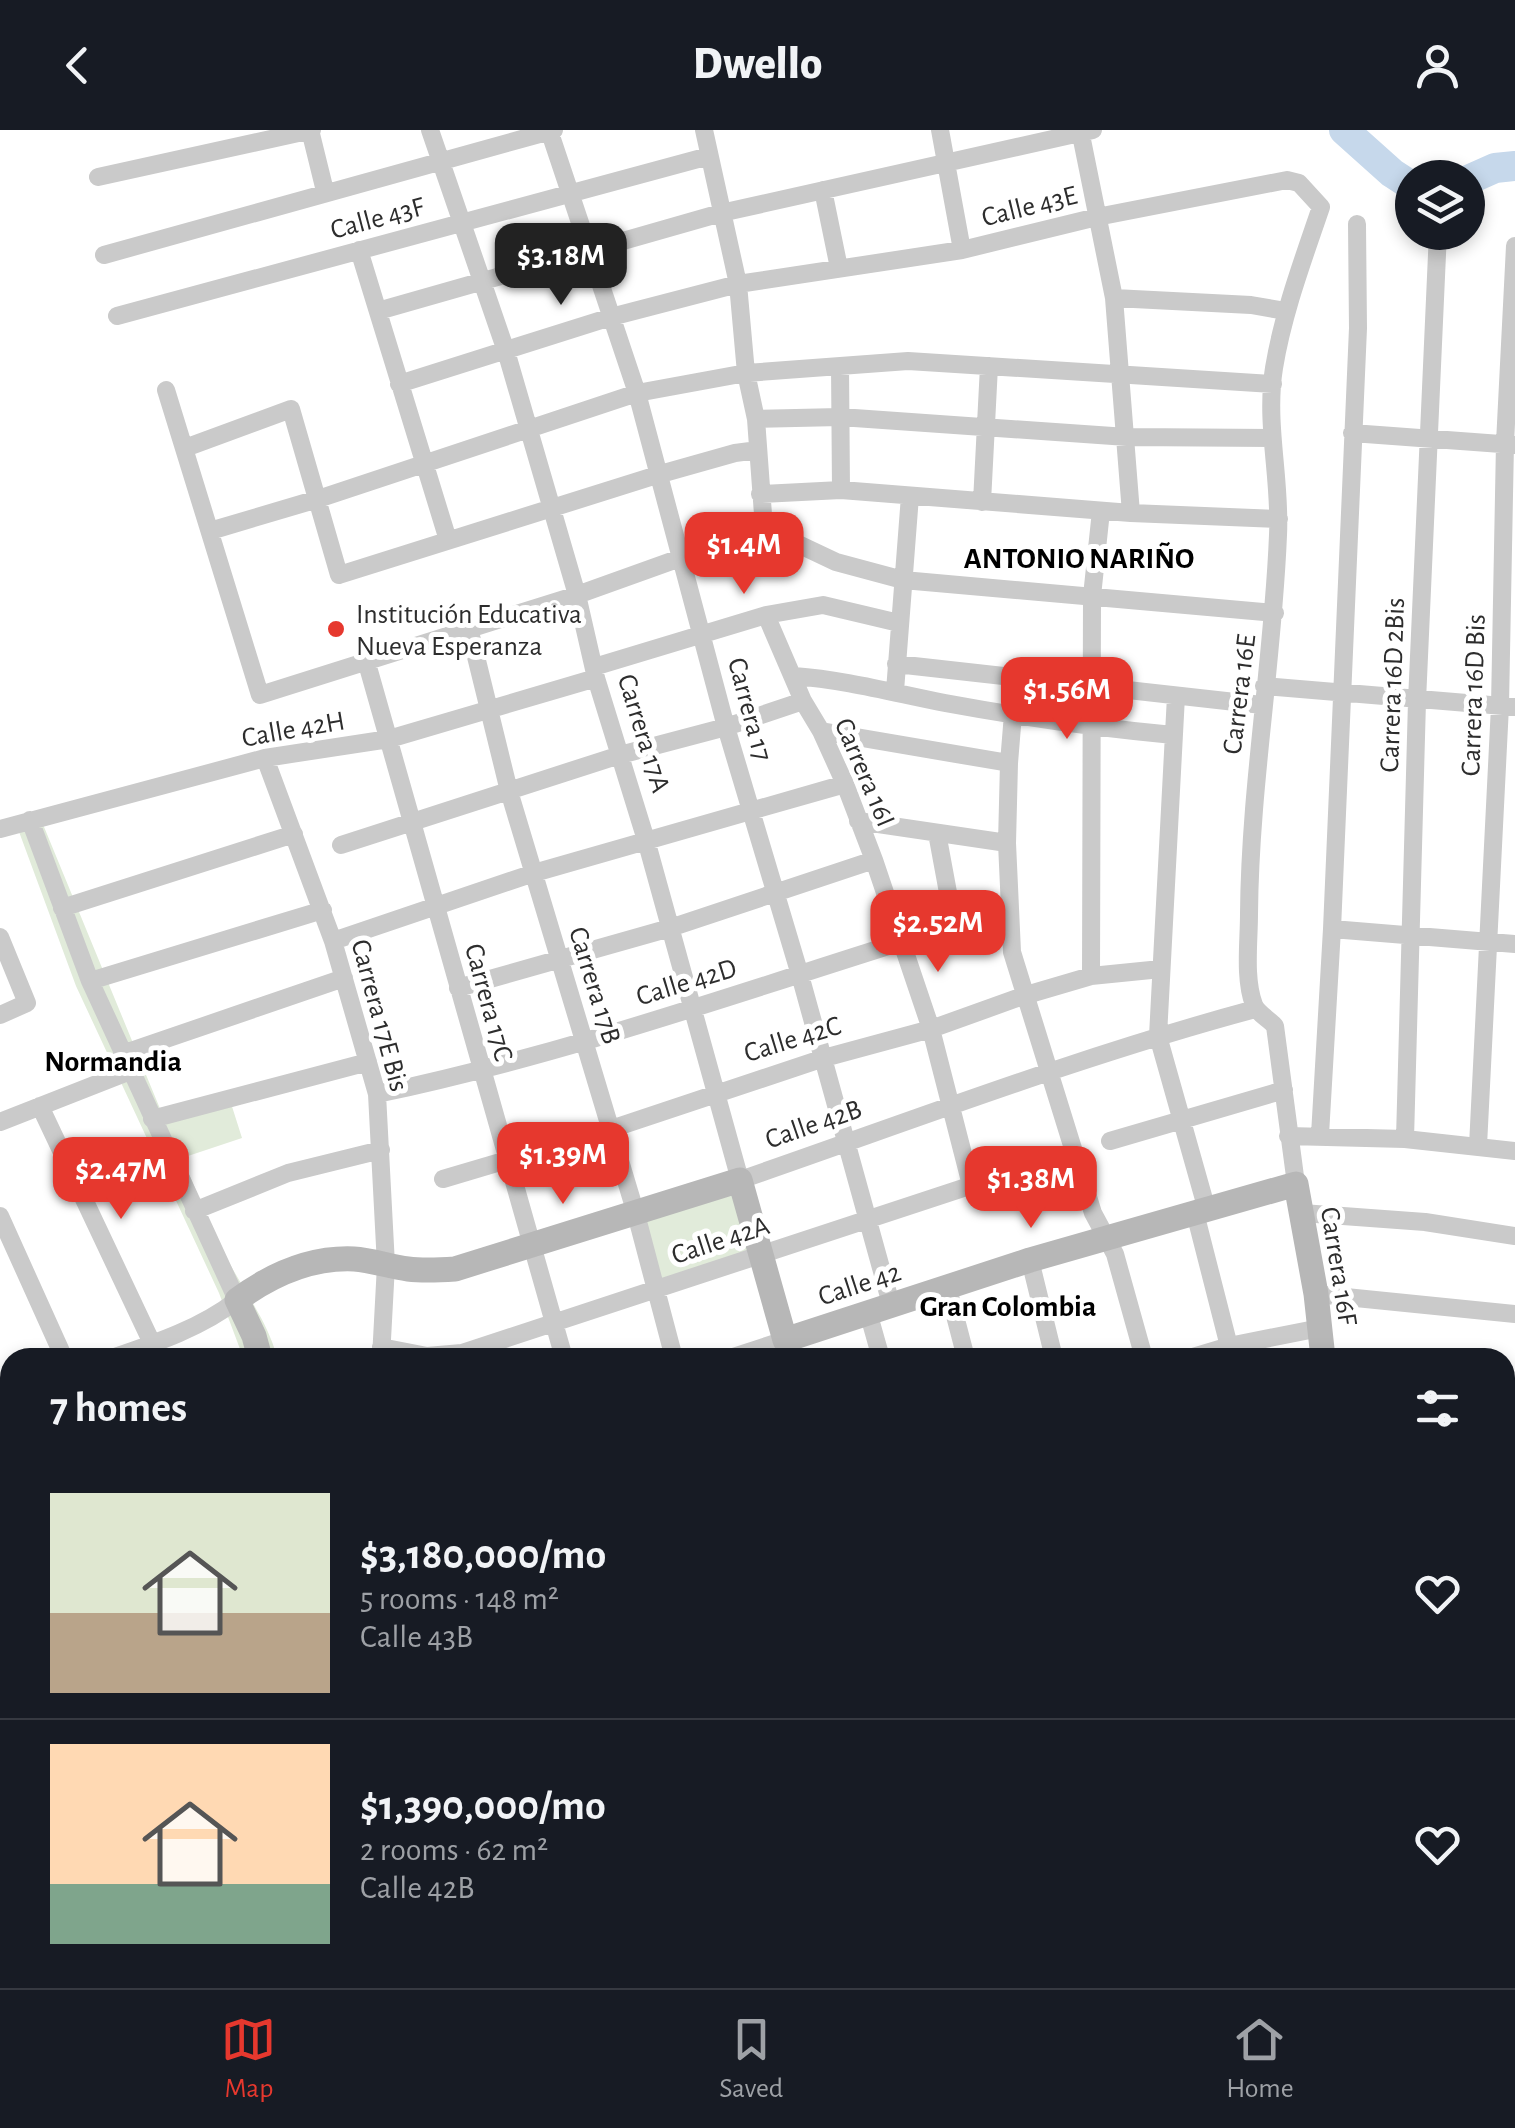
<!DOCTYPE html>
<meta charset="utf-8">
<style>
:root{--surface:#171b24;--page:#20242c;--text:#f1f3f6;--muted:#9ea1a6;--line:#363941;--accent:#e6382e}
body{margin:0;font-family:"Alegreya Sans",sans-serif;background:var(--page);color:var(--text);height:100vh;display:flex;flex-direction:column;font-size:38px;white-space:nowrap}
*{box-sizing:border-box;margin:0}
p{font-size:32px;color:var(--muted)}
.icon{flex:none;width:55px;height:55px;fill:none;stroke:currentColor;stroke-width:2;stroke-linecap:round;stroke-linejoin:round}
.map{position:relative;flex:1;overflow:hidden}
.details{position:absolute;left:0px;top:1218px;width:1515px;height:642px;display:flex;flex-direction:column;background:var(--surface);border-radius:30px 30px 0 0;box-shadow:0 5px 15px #0003}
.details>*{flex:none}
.tools{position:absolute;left:1395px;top:30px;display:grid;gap:20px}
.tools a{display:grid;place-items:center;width:90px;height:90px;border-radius:50%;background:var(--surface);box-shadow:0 5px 15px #0003;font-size:50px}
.price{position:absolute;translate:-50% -85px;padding:0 22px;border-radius:20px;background:var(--accent);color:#fff;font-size:32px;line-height:65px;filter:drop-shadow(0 2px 5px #0008)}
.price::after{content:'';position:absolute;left:50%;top:60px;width:30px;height:22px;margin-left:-15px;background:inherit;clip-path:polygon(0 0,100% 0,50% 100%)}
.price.on{background:#222;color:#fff}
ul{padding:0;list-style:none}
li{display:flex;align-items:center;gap:30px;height:250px;padding:0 50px}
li+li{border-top:2px solid var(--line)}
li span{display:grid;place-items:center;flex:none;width:280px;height:200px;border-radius:0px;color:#555}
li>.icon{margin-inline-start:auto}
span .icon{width:120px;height:120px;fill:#fffc;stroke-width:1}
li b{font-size:42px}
h2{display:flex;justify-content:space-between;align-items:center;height:120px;padding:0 50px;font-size:42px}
header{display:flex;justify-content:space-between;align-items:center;height:130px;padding:0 50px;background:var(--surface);font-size:45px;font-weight:800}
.tabs{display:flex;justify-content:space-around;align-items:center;height:140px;border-top:2px solid var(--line);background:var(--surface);font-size:28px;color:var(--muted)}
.tabs a{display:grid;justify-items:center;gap:5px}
.tabs .on{color:var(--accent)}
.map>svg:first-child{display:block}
.green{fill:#e1ebda}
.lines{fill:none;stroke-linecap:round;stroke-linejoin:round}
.river{stroke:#c6d8eb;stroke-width:30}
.street{stroke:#cacaca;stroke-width:18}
.secondary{stroke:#b7b7b7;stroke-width:25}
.poi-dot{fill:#e6382e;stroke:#fff;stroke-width:4}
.labels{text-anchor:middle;stroke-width:10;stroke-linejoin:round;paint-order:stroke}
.street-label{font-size:28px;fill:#2d2d2d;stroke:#fff}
.poi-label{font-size:28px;fill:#2d2d2d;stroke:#fff;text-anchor:start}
.neighbourhood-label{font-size:30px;font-weight:bold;fill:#000;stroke:#fff}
</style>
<header><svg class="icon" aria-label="back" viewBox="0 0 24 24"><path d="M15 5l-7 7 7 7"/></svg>Dwello<svg class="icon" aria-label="person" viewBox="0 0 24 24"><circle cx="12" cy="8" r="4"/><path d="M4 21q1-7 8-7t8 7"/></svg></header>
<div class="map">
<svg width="1515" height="1858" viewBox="0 0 1515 1858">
<rect width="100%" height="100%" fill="#fff"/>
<!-- green -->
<path class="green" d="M42,692L163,986L229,967L242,1008L182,1028C198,1064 212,1102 231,1136C248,1167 268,1193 277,1227H243L219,1163L76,856L18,699Z
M740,1050L761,1125L656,1159L636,1084Z"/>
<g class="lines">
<!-- river -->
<path class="river" d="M1344,0L1392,43L1412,56
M1468,50L1495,38L1515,36"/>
<!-- street -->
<path class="street" d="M310,0L325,61
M430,0L506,221L577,465L596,548L646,710L740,1050C911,991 1080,926 1255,879
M549,0L637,263L726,597L800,845L891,1174
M704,0L738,154L746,243L756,289L764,398
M940,0L962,120
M1080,0L1114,168L1131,383
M98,47L312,0
M823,60L839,138
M359,120L448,410
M104,125L554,0
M1114,168L1251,175L1286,181
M378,181L721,83L1093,0
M117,186L709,26
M840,236L841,360
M399,254L611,187L738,154L962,120L1097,87L1287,50L1299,53L1321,77C1303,130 1283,183 1274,238C1265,294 1281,349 1278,405C1273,532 1250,657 1249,784C1249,813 1244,848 1254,875C1258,884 1269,889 1275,896L1296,1054
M166,260L260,565L577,465L764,398L836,432L903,450L1275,483
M756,289L840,287L1127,307L1272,308
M1352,303L1515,315
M185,318L291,279L339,445L657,345L735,323L758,320
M760,364L841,360L1131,383L1279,389
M982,372L989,236
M210,401L318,369L637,263L746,243L908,231L1273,254
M766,485L803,571L821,601L845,654L874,730L931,899L971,1055
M469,498L509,661L636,1084L674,1228
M366,530L564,1228
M896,534L1262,575
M594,537L766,485L823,475L899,493
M794,546C846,550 894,563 945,573C1021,587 1096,598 1173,605
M1016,547L1009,633L1007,713L1012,822L1093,1083L1115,1124L1144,1228
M1264,556L1515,577
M895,561L910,366
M1176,566L1158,906L1207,1080
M821,601L1009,633
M265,628L333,811L377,964L386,1135L381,1228
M30,690L90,851L237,1170C201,1198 156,1213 112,1228
M858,691L1007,713
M0,699L265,628L389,609L596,548
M937,703L954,795
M341,715L620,625L726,597L803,571
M62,778L294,704
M1332,799L1515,814
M0,807L27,873L0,885
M333,811L534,743L845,654
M1091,846L1092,466L1101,381
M90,851L323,780
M458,858L670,798L874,730
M122,924L344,848
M377,964C592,919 798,841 1008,779
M40,976L159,1228
M152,989L368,932
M0,992L130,941
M1320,1005L1332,799L1358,198L1357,94
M1288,1006L1405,1009L1515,1021
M1405,1009L1417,571L1438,102
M1110,1011L1284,960
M1478,1016L1500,576L1505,313L1515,116
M443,1049L611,999L824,928L931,899L1023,866L1091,846L1161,839
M194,1081L288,1043L381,1020
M1195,1083L1232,1228
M1302,1083L1425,1092L1515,1106
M0,1086L64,1228
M1030,1130L1054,1228
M947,1155L966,1228
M1316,1164L1515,1184
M868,1182L881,1228
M381,1217L427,1226L462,1223L1073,1022
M730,1228L785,1210L790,1228
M1189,1228L1229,1216L1320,1198
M1505,1260L1515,1262
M0,1275L10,1270
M1505,1340L1515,1341
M0,1372L10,1368
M1505,1420L1515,1422
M0,1469L10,1466
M1505,1499L1515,1500
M0,1569L10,1603
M0,1650L10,1648
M1505,1677L1515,1514
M1505,1735L1515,1736
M0,1804L10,1771
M1505,1815L1515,1817
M0,1839L10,1843
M32,1850L56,1858
M323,1850L363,1857
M877,1850L879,1858
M961,1850L963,1858
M1054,1850L1057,1858
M1136,1850L1138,1858
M1189,1850V1858
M102,1858L105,1850
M461,1858L462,1850
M543,1858V1850
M623,1858V1850
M647,1858L674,1850
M1011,1858L1037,1850
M1483,1858L1484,1850"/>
<!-- secondary -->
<path class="secondary" d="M260,1228L254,1206L237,1170C271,1145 310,1127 354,1129C372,1130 390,1137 408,1139C424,1141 440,1140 455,1139L740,1050L785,1210L1030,1130L1296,1054L1316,1164L1323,1228
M237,1858L238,1850
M1317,1858V1850"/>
</g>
<!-- markers -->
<circle class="poi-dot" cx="336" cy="499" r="10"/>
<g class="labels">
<!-- street labels -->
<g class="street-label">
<text transform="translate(1029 75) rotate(-14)" y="10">Calle 43E</text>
<text transform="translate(377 87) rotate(-15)" y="10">Calle 43F</text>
<text transform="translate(1391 555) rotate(-88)" y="10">Carrera 16D 2Bis</text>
<text transform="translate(1238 564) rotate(-83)" y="10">Carrera 16E</text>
<text transform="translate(1472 565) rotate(-88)" y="10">Carrera 16D Bis</text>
<text transform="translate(751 579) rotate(75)" y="10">Carrera 17</text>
<text transform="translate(293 598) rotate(-10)" y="10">Calle 42H</text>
<text transform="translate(645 603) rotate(73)" y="10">Carrera 17A</text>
<text transform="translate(866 642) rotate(67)" y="10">Carrera 16I</text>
<text transform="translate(686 851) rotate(-17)" y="10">Calle 42D</text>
<text transform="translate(596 855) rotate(73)" y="10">Carrera 17B</text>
<text transform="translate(490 872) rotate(75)" y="10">Carrera 17C</text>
<text transform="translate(381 885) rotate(75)" y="10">Carrera 17E Bis</text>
<text transform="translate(792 908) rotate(-17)" y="10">Calle 42C</text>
<text transform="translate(813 993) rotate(-19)" y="10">Calle 42B</text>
<text transform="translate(720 1109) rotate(-18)" y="10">Calle 42A</text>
<text transform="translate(1340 1136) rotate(81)" y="10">Carrera 16F</text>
<text transform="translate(859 1153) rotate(-18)" y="10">Calle 42</text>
</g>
<!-- poi labels -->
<g class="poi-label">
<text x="356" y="493">Institución Educativa<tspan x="356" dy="32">Nueva Esperanza</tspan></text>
</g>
<!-- neighbourhood labels -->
<g class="neighbourhood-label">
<text x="1079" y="438">ANTONIO NARIÑO</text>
<text x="113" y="941">Normandia</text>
<text x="1008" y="1186">Gran Colombia</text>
</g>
</g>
</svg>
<div class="tools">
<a><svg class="icon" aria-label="layers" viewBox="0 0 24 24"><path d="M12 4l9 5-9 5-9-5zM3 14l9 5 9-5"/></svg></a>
</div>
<b class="price on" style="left:561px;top:178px">$3.18M</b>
<b class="price" style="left:744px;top:467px">$1.4M</b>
<b class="price" style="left:1067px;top:612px">$1.56M</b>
<b class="price" style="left:938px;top:845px">$2.52M</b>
<b class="price" style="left:563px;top:1077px">$1.39M</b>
<b class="price" style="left:121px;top:1092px">$2.47M</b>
<b class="price" style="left:1031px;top:1101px">$1.38M</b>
<section class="details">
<h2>7 homes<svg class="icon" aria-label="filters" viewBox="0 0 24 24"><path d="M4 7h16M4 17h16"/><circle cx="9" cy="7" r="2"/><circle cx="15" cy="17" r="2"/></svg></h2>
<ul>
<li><span style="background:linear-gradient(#dfe7d0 60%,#b9a48a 0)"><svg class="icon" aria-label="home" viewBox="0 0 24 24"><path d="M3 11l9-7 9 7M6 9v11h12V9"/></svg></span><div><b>$3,180,000/mo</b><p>5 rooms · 148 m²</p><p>Calle 43B</p></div><svg class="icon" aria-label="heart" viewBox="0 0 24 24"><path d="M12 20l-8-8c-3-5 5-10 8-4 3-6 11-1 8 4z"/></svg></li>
<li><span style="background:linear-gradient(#ffd9b3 70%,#7fa58c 0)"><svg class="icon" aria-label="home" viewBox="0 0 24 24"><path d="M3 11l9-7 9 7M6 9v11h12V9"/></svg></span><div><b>$1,390,000/mo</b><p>2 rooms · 62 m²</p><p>Calle 42B</p></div><svg class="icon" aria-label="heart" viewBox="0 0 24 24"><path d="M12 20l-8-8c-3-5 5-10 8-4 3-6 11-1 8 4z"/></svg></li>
</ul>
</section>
</div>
<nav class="tabs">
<a class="on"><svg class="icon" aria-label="map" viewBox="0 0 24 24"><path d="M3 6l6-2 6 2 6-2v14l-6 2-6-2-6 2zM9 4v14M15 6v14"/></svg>Map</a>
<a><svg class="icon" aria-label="saved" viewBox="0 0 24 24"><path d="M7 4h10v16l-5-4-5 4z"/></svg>Saved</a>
<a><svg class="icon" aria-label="home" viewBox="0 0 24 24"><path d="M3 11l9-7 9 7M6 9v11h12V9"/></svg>Home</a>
</nav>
